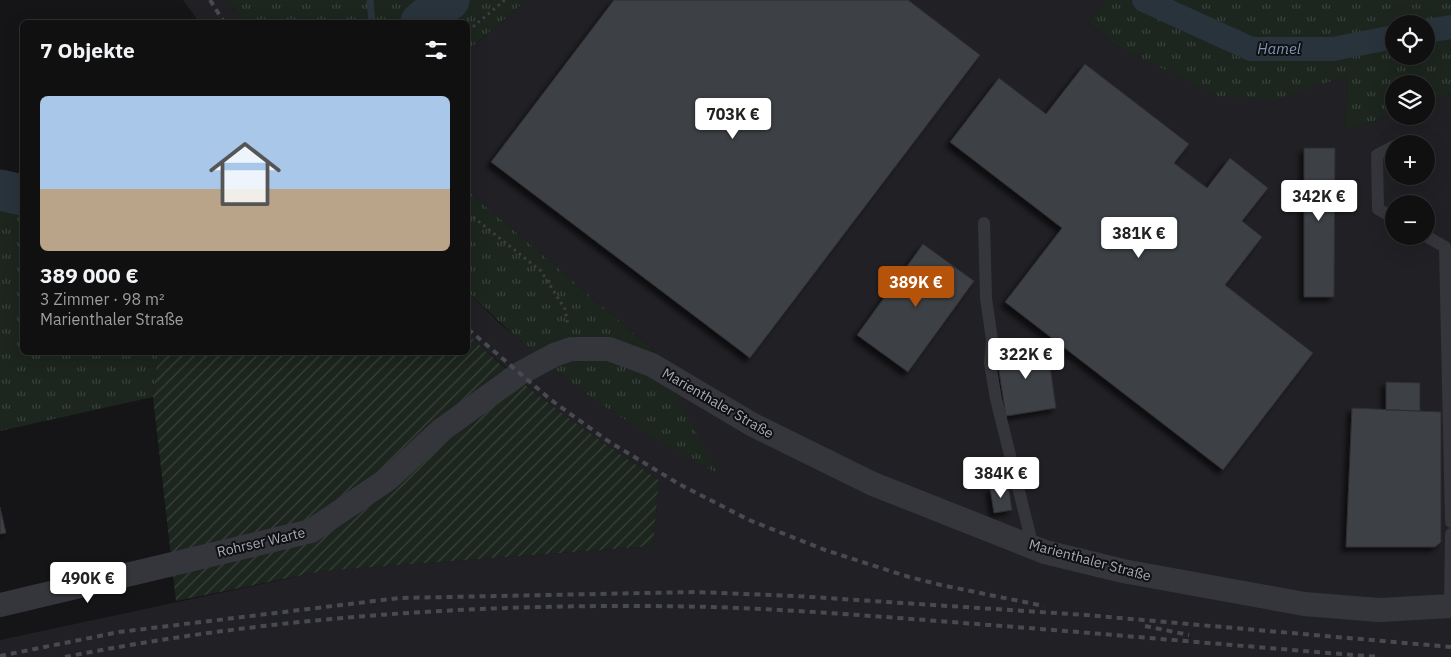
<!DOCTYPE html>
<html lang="de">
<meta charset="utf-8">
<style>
:root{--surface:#101011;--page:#19191a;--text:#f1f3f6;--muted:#9c9d9f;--line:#303031;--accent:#b45309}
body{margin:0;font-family:"IBM Plex Sans",sans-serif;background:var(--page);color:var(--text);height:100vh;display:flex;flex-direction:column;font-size:19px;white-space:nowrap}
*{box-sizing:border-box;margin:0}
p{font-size:16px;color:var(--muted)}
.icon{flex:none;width:28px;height:28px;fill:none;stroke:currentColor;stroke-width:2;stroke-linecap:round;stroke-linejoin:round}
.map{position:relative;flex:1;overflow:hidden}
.drawer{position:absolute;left:20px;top:20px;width:450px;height:335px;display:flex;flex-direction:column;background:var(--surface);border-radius:8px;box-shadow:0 5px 20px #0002,0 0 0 1px var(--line)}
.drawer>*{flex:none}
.buttons{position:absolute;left:1385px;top:15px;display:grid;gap:10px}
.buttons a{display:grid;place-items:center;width:50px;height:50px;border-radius:50%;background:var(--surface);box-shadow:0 5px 20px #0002,0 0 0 1px var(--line);font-size:25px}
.price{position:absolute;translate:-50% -42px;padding:0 11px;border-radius:5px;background:#fff;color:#222;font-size:16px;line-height:32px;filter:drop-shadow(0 1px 2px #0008)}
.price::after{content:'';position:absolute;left:50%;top:30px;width:15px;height:11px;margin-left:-8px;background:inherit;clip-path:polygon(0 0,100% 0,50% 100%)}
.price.on{background:var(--accent);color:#fff}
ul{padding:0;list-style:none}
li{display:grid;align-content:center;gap:10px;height:265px;padding:0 20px}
li span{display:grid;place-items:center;height:155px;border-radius:8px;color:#555}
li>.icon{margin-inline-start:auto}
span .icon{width:90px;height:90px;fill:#fffc;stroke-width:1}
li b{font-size:21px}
h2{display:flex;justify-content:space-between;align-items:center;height:60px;padding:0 20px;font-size:21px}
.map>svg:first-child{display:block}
.built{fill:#212024;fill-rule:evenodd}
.grass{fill:url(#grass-tufts);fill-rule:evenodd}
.garden{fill:url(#garden-furrows)}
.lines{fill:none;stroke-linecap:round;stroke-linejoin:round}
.stream{stroke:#29333c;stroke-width:7}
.canal{stroke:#29333c;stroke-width:24}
.river{stroke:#29333c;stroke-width:41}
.building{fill:#3e3f44;stroke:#2f2e33;filter:url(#shadow)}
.path{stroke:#3b3d43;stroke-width:3;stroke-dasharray:2.5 4;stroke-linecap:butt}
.lane{stroke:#35363c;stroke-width:12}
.street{stroke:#35363c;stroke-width:24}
.rail{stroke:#484a51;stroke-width:4;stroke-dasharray:6 5;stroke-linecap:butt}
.labels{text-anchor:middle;stroke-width:4;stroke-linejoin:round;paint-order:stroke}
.street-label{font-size:14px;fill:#a5aab8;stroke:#101012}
.water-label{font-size:15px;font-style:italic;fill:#7997b7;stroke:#101012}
</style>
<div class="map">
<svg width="1451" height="657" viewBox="0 0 1451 657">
<defs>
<pattern id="grass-tufts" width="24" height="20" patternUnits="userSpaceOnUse" patternTransform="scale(1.25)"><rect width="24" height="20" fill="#1c251e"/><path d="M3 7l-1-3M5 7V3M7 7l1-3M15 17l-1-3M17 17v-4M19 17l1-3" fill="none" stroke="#3a423d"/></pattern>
<pattern id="garden-furrows" width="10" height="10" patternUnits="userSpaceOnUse" patternTransform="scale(1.25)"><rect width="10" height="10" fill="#1c251e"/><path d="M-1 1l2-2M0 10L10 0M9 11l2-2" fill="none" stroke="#3a423d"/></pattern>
<filter id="shadow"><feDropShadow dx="-4.5" dy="4.5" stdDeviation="2.5" flood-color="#0009"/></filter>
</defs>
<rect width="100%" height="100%" fill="#151517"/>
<!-- built -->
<path class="built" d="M183,0H228L243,22H199Z
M527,0H1106L1088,23L1119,47L1314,86L1347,76L1345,131L1394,114V116H1426V103L1451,95V657H0V640L323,571L653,546L659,480L593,437L543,399L478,344L468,334V292L498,322L559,373L612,411L716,473L652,349L468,191V50ZM1394,144H1426V176H1394ZM1394,204H1426V236H1394Z"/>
<!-- grass -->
<path class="grass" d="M228,0H527L468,50V22H243Z
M1106,0H1451V95L1426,103V84H1394V114L1345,131L1347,76L1275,100L1218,96L1119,47L1088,23ZM1394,24H1426V56H1394Z
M0,190L22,195V352L158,353L153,397L0,431Z
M468,191L652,349L718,474C682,454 646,434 612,411C560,377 512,335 468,292Z"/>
<!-- garden -->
<path class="garden" d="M468,334C525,390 592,436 659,480L653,546L323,571L176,601L153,397L158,353L468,352Z"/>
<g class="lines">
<!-- stream -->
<path class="stream" d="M370,0L372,22"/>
<!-- canal -->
<path class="canal" d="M1144,0L1251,49H1333L1394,37
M1426,31L1451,27"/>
<!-- river -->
<path class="river" d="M421,22L449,0
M0,190L22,195"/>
</g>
<!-- building -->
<path class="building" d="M614,0H908L980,55L750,358L491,162Z
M1085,64L1189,144L1174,163L1207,188L1230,158L1268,188L1242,221L1262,237L1225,285L1313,353L1223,470L1005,302L1062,228L950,142L999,78L1046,114Z
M1304,148H1335L1334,297H1304Z
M923,244L974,281L908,372L857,335Z
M1047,345L1056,408L1006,416L996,352Z
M1386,382L1420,383V411L1386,410Z
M1352,408L1441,412V542L1435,547H1346Z
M1008,485L1012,510L994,513L990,488Z
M0,507L6,533L0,534Z"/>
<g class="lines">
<!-- path -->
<path class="path" d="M468,31L505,0
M468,213L541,271L565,309L568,326"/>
<!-- lane -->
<path class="lane" d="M1394,146L1377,155L1378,209L1394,218
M984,223L986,298L992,340L990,363L996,399L1033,547
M1426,236L1445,247L1451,522
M1450,606L1451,534"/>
<!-- street -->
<path class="street" d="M0,605L311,531L388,479L440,431L519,374L554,355L571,349H609L652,365L753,425L873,484L1045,552L1123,571L1304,604L1379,610L1451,606"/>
<!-- rail -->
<path class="rail" d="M210,0L224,22
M468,329L551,400L608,441L679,484L749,520L825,550L909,577L941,585L1044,606
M1145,626L1189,635
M0,656L119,632L399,598L695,592L796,596L1086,615L1451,647
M65,657C276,615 498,602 712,607C805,610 897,618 990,625C1120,635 1250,647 1380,657"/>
</g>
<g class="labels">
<!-- street labels -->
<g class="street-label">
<text transform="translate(718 403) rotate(30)" y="5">Marienthaler Straße</text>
<text transform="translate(261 542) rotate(-13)" y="5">Rohrser Warte</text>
<text transform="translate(1090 560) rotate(15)" y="5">Marienthaler Straße</text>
</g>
<!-- water labels -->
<g class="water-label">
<text x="1279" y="54">Hamel</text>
</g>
</g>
</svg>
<div class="buttons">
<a><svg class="icon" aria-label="locate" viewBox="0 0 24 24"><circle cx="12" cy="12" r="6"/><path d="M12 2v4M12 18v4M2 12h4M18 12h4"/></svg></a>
<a><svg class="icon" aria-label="layers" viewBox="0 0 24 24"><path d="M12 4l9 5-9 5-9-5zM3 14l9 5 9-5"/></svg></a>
<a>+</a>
<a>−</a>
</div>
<b class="price" style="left:733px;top:140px">703K €</b>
<b class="price" style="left:1319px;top:222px">342K €</b>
<b class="price" style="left:1139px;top:259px">381K €</b>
<b class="price on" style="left:916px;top:308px">389K €</b>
<b class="price" style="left:1026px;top:380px">322K €</b>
<b class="price" style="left:1001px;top:499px">384K €</b>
<b class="price" style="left:88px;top:604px">490K €</b>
<section class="drawer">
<h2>7 Objekte<svg class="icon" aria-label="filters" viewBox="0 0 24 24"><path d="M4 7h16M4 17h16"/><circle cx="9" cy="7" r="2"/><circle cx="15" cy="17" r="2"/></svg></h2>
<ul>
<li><span style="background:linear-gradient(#a9c7e8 60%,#b9a48a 0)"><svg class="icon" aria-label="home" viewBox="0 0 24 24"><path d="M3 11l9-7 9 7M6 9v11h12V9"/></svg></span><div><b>389 000 €</b><p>3 Zimmer · 98 m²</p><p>Marienthaler Straße</p></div></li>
</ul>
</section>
</div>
